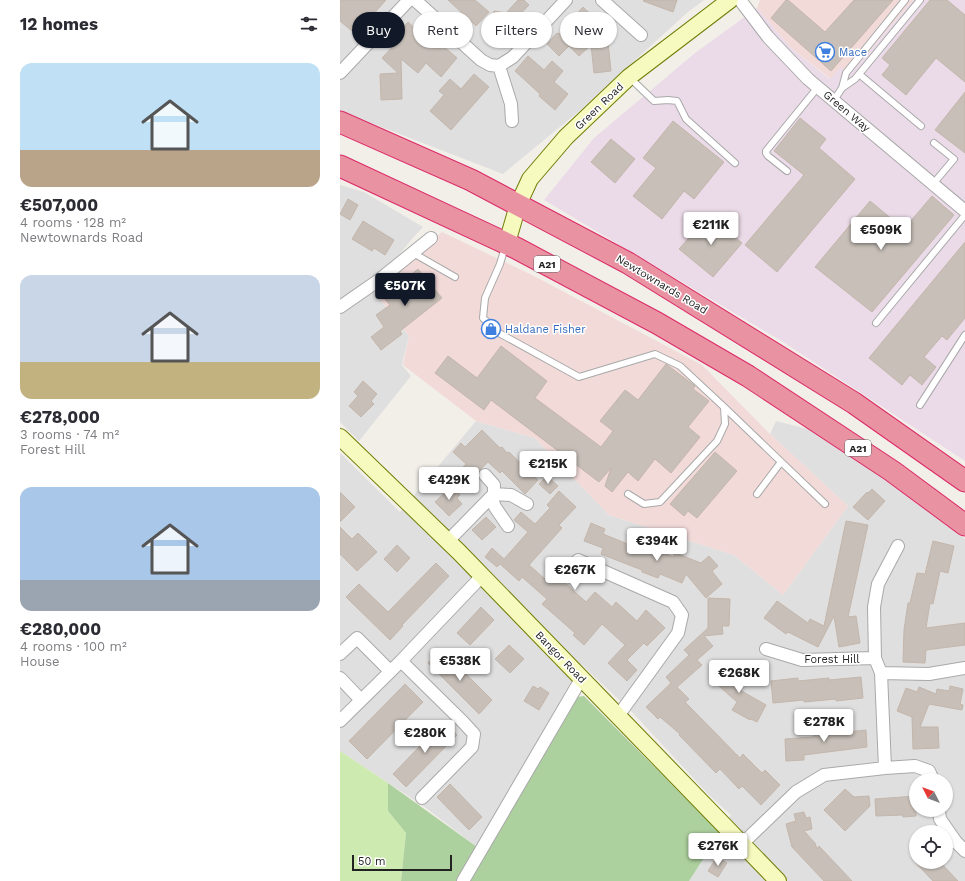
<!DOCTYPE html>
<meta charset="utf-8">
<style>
:root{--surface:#fff;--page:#f2f2f3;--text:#2b2b33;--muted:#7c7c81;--accent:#111827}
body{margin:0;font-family:"Work Sans",sans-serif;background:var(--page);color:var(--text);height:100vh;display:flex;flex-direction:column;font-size:15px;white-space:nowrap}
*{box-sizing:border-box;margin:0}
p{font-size:13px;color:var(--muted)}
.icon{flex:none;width:22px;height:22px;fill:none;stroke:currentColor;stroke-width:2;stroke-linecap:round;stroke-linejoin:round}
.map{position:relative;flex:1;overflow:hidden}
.drawer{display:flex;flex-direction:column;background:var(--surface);width:340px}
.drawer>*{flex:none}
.guide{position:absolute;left:12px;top:12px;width:380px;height:36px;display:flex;gap:8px}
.needle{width:26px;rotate:312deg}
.controls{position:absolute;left:569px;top:773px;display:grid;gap:8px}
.controls a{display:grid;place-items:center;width:44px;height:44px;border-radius:50%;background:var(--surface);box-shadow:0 1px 3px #0004;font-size:20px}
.scale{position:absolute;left:12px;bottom:10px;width:100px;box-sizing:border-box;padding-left:4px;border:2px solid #222;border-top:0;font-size:11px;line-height:14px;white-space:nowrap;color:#222;-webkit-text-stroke:3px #fff;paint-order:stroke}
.price{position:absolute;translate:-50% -34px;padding:0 9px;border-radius:4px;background:#fff;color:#222;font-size:13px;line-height:26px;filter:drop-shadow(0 1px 2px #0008)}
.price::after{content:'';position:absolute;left:50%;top:24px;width:12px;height:9px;margin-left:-6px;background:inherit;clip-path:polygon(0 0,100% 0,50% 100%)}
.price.on{background:var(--accent);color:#fff}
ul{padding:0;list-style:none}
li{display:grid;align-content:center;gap:8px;height:212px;padding:0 20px}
li span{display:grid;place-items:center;height:124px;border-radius:12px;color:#555}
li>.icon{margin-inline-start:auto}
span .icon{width:72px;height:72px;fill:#fffc;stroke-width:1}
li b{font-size:17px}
h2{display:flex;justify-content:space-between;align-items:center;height:48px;padding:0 20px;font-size:17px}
.pill{padding:0 14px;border-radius:18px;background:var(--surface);box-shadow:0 1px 3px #0004;font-size:14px;line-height:36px}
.pill.on{background:var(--accent);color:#fff}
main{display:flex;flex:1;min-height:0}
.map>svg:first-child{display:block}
.residential{fill:#e0dfdf;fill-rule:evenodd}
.commercial{fill:#f2dad9}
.industrial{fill:#ebdbe8}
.grass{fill:#cdebb0}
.forest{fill:#add19e}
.building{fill:#c7bfb8;stroke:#c4b6ab}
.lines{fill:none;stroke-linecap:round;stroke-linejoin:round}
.lane-casing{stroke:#a9a9a9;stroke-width:8}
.street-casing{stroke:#a9a9a9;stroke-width:14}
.secondary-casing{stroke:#707d05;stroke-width:18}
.highway-casing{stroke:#dc2a67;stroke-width:23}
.lane{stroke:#fff;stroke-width:6}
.street{stroke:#fff;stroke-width:12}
.secondary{stroke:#f7fabf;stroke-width:16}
.highway{stroke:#e892a2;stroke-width:21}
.labels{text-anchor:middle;stroke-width:3;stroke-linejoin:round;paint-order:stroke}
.shield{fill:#fff;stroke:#646464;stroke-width:1}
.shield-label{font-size:10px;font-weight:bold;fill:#222}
.shop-label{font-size:11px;fill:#366cbe;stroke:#fff;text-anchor:start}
.street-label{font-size:11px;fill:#222;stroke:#fff}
</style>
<main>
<section class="drawer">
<h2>12 homes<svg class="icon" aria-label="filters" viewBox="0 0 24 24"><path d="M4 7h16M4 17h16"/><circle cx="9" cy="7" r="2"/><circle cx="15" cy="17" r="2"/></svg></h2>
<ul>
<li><span style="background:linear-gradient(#bfe0f5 70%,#b9a48a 0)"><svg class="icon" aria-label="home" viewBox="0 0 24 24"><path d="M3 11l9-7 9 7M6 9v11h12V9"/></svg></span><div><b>€507,000</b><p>4 rooms · 128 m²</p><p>Newtownards Road</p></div></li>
<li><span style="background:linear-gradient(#c9d6e8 70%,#c2b280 0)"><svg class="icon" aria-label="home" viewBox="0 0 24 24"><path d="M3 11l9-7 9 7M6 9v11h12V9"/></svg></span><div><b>€278,000</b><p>3 rooms · 74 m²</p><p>Forest Hill</p></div></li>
<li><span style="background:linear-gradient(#a9c7e8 75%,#9aa5b1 0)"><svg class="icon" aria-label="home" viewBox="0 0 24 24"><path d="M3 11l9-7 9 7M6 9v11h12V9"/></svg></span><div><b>€280,000</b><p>4 rooms · 100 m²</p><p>House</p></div></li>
</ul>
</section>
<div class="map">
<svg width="625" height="881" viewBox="0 0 625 881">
<rect width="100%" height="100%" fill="#f2efe9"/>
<!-- residential -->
<path class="residential" d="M0,0H364L348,12L238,112L163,174L0,111Z
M0,185L24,192L83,227L71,240L32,289L69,336L62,365L71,376L19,441L0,422Z
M136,421L195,438L269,515L394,555L443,595L508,506L430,434L436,421L471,430L558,485L625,539V881H349L391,815L370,796L292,712L241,664L137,847L86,808L0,751V453L60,512ZM576,780H606V810H576ZM576,832H606V862H576Z"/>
<!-- commercial -->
<path class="commercial" d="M420,0H573L510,74L491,79L451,48L417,8Z
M102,232L194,276L362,365L430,434L508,506L443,595L394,555L269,515L195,438L136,421L63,365L69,336L32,289Z"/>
<!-- industrial -->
<path class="industrial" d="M573,0H625V461L443,342L204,200L254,138L355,53L417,8L451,48L490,79L501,67L510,74Z"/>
<!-- grass -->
<path class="grass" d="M0,751L48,783V811L66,833L61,881H0Z"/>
<!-- forest -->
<path class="forest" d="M244,696L380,833L349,881H61L66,833L48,811V783L137,847L236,697Z"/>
<!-- building -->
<path class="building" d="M0,0H46L30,18L27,15L12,31L0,21Z
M108,0H135L149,12L136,26Z
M178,0H184L189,5L172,23L169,37L149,34L154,11L166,13Z
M304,0H337L333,12L303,1Z
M446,0H448L485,32L514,0H553L491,71L431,18Z
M590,0H607L625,15V82L596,58L566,95L542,75L550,65L542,58Z
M243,7L257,20L254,24L263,32L260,35L268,42L271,71L254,73L251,45L239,56L229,46L219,56L207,44L217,33L219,34Z
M68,22L98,49L102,45L117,58L101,77L86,63L78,73L61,59L62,99L41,100L40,74L58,73L42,58L56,43L52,40Z
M188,56L204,70L212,61L223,71L214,82L228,94L215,110L199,96L200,94L175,71Z
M134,74L149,87L111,130L90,111L104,95L99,91L110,79L121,89Z
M625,92V153L595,130Z
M460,118L486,139L479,148L515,179L437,272L405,245L464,175L434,151Z
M333,121L384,162L354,199L344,191L322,219L293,196L316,168L303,158Z
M271,139L295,159L275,183L251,162Z
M592,196L614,215L532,312L475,267L530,201L564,229Z
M8,199L18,205L10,220L0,214Z
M369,215L402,243L373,277L339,249Z
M23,221L54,240L45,255L34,248L32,251L12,239Z
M625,242V318L607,340L602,336L584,357L596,367L582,385L570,375L562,385L529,358Z
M78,269L102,298L60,331L62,334L41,350L31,337L44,327L36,315L50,305L43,297Z
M161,346L207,381L195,398L261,447L273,431L260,421L285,390L298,400L326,364L355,386L353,389L369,401L348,427L360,437L331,473L315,459L298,481L288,472L272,492L265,486L271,468L259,482L151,400L144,410L95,373L108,356L137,378Z
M23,381L37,394L31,401L34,404L21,417L9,406L18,396L14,392Z
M142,430L160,448L162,447L167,453L169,452L198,480L185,494L162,471L160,473L148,462L122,488L112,479L126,464L113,452L121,443L125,447Z
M375,452L397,471L357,518L348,511L344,516L330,504Z
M207,476L218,486L210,494L199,484Z
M112,486L120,495L117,498L122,504L109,516L95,502Z
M532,489L545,501L528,520L513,507L527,492L528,493Z
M219,491L236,507L219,525L222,528L189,565L205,579L213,570L226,582L225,583L246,602L255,592L272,607L276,602L297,621L306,610L325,628L307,646L304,643L287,660L297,670L287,681L268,663L285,645L262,624L244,645L233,635L235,633L202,604L207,599L182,577L179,581L160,564L157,567L145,557L152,548L164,559L188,532L174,520L181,512L195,524L210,508L207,505Z
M0,492L15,507L0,522Z
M146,517L156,527L142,540L132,530Z
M506,521L528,525L508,617L516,616L520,643L499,647L494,616L478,647L448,632L446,634L424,618L437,601L468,623L470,619L484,626Z
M251,523L265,529L263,534L310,553L311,548L333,557L335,553L361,563L369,556L378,566L372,571L382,584L366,598L346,574L342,583L320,574L318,578L302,572V570L261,554L263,548L244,541Z
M0,527L12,539L18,533L37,552L17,571L0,554Z
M593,541L614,546L608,573L600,571L593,604L590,603L586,628L625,623V645L586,650L585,663L563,662L564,630L568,603H570L577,573L585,574Z
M57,545L70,558L57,572L44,559Z
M96,563L109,576L62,625L63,626L50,640L6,597L19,584L48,612Z
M368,598L390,599L389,626H382L383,634L364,636L373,646L357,660L362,665L337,687L349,699L345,702L400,758L403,754L422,773L425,770L440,785L421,805L402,786L399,789L380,769L376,773L339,735L340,734L320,717L318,719L306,707L331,683L326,677L349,655L344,650L368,628Z
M141,607L154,620L130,645L117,633Z
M169,645L184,659L170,673L155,659Z
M101,649L152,700L139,714L88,663Z
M386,664L407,682L400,690L426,705L417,722L411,719L410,720L392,710L397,702L371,679L374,675L376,677Z
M521,677L523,698L496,701V699L464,702V700L433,703L431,681L458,678V681L489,678V680Z
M65,684L83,702L27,759L9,741Z
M193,686L198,689L200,687L209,693L199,710L184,701Z
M610,686L623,689L620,704L623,705L622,710L589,704L580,727H598L599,748L573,749L572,717L557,711L566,688L577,692L579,687L596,694L597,689L609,691Z
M104,721L117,735L66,787L53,774Z
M495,728L496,733L526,730L527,747L464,755V760L446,761L445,739L474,737V730Z
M110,784L142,817L129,830L97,797Z
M505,789L514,797L529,796L530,806L505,831L484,810Z
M576,796V816L563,817V815L536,816L535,799Z
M464,812L466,818L470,817L472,829L464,831L475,843L477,849L479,846L512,881H484L452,847L446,824L456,821L454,814Z
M377,857L387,863L378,877L368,871Z
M575,862H600L618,881H593Z"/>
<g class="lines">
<defs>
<path id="lane" d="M519,74L581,126
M290,78L314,101L328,100L337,101L346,119L395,163
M502,88L506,73L565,0
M494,100L502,88L515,79L580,0
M447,171L428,156L426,153V151L478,87
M593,184L614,159L594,143
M165,247L160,264L145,298L143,318L159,333L239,377L315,354L340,366L384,407L385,424L377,441L320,502L304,504L288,494
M73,253L115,277
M536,323L625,215
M580,405L625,335
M384,407L485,504
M417,494L441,462"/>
<path id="street" d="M75,0L141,60L150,65L159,66L173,57L226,0
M262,0L301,35
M400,0L428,37L468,79L625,211
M159,66L171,104L172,121
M0,73L69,0
M0,307L39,280L91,238
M154,494L171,495L187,504
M151,497L155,507L168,526
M108,541L154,494V485L145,475
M238,560L333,602L342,615L338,633L278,716
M426,649L462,660L535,658
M0,654L17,638L50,671
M61,661L123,722L134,734L132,747L82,798
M541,673L589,674L625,668
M0,678L21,700
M0,721L61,661L142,576
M545,768L541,673L535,658L534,607L538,584L558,546
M599,810L600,819L616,842L625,851
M403,843L456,792L484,775L545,768L575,766L589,771L593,780
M123,881L241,679"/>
<path id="secondary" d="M167,243L178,205L190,179L226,137L289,77L390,0
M0,437L119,552L438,881"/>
<path id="highway" d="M0,122L131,180L288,263L514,403L625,481
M0,166L176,248L317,323L408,376L552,471L625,525"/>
</defs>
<!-- lane casing -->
<use href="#lane" class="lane-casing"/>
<!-- street casing -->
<use href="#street" class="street-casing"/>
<!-- secondary casing -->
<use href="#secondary" class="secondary-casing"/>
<!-- highway casing -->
<use href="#highway" class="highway-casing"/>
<!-- lane -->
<use href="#lane" class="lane"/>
<!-- street -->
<use href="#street" class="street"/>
<!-- secondary -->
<use href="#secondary" class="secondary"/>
<!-- highway -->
<use href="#highway" class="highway"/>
</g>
<!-- icons -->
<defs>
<symbol id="supermarket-ring" viewBox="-11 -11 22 22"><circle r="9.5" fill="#fff" stroke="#3f7fe0" stroke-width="1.5"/><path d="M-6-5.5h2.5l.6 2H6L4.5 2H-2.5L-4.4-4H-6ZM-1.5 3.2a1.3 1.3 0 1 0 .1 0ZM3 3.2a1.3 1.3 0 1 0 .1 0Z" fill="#3f7fe0"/></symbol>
<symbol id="shop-ring" viewBox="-11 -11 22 22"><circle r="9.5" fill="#fff" stroke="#3f7fe0" stroke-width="1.5"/><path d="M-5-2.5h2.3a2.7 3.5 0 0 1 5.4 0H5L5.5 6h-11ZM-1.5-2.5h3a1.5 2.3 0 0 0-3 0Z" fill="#3f7fe0"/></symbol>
</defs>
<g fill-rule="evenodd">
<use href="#supermarket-ring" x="474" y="41" width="22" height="22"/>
<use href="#shop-ring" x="140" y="318" width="22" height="22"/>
</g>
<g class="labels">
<!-- shield labels -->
<g class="shield">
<rect x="194" y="256" width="26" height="16" rx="3"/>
<rect x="505" y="440" width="26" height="16" rx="3"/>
</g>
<g class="shield-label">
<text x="207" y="268">A21</text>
<text x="518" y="452">A21</text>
</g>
<!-- shop labels -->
<g class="shop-label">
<text x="499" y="56">Mace</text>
<text x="165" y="333">Haldane Fisher</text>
</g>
<!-- street labels -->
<g class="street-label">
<text transform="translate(259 106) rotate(-44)" y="4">Green Road</text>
<text transform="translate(507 111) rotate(40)" y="4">Green Way</text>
<text transform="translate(322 284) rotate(31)" y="4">Newtownards Road</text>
<text transform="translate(221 657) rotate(46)" y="4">Bangor Road</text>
<text x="492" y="663">Forest Hill</text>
</g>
</g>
</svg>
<div class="controls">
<a><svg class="needle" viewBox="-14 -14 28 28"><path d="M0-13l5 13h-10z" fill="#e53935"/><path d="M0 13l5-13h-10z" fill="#7c7c81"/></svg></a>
<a><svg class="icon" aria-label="locate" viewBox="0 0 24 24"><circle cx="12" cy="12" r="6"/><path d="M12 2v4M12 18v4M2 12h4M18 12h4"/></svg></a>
</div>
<div class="scale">50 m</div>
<b class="price" style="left:371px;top:246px">€211K</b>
<b class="price" style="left:541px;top:251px">€509K</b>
<b class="price on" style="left:65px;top:307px">€507K</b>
<b class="price" style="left:208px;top:485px">€215K</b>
<b class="price" style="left:109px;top:501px">€429K</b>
<b class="price" style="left:317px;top:562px">€394K</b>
<b class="price" style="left:235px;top:591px">€267K</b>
<b class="price" style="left:120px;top:682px">€538K</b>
<b class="price" style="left:399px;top:694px">€268K</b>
<b class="price" style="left:484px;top:743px">€278K</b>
<b class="price" style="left:85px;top:754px">€280K</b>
<b class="price" style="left:378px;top:867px">€276K</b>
<div class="guide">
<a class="pill on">Buy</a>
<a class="pill">Rent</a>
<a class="pill">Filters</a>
<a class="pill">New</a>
</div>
</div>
</main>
